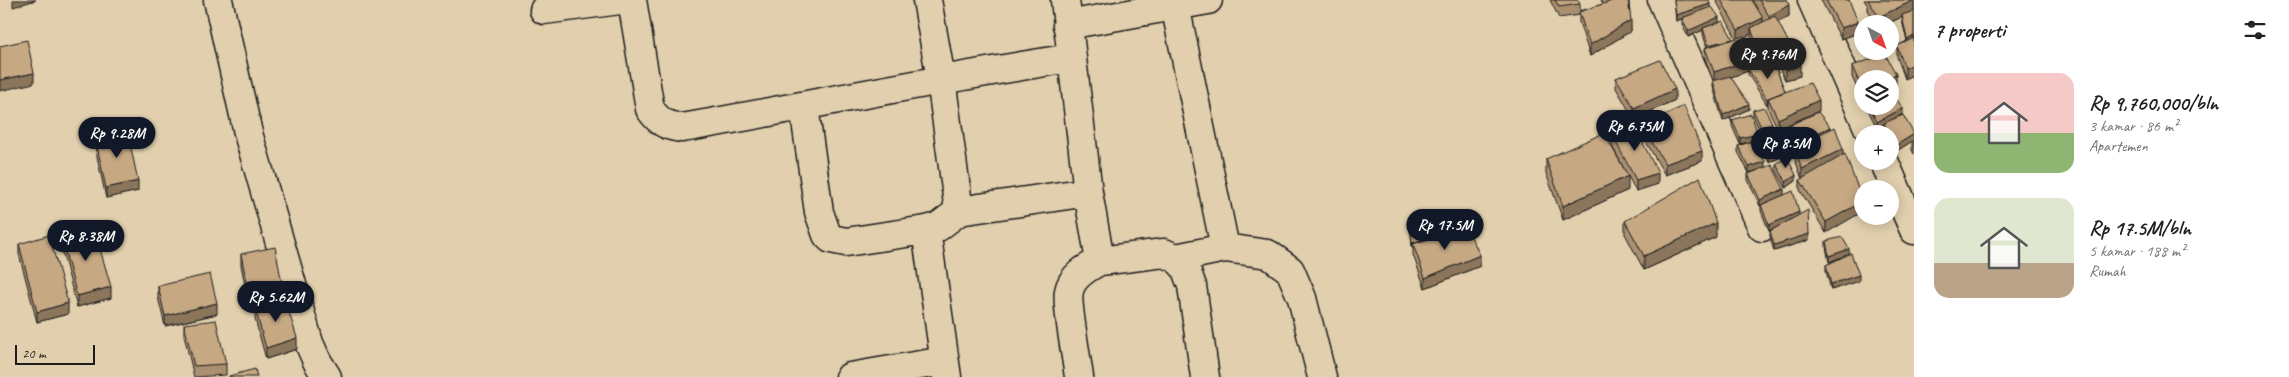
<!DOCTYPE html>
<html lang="id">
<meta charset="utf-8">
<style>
:root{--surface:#fff;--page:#f2f2f2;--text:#222;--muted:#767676;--accent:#111827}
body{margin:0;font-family:Caveat,sans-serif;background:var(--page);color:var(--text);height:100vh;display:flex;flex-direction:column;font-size:19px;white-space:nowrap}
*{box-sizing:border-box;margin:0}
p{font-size:16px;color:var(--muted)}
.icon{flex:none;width:28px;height:28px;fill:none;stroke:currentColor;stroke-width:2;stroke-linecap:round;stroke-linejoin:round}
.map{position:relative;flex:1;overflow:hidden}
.panel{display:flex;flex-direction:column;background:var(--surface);width:375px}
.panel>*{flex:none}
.needle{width:32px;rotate:139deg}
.controls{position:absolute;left:1854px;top:15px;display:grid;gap:10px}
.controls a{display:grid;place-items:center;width:45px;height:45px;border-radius:50%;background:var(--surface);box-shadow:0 2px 12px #0003;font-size:25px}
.scale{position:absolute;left:15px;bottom:12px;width:80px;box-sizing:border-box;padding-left:5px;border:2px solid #1c1c1c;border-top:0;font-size:14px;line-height:18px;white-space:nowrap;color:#1c1c1c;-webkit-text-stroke:4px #e1cfad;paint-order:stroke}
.price{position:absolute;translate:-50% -42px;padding:0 11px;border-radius:18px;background:var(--accent);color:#fff;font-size:16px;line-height:32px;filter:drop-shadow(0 1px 2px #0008)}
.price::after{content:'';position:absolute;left:50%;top:30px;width:15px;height:11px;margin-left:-8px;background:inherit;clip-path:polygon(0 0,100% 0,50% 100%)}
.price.current{background:#222;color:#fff}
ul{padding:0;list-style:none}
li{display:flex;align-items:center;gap:15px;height:125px;padding:0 20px}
li span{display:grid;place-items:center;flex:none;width:140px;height:100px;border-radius:15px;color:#555}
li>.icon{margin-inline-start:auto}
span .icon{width:60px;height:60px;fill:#fffc;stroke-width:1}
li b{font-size:21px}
h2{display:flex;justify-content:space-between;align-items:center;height:60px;padding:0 20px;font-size:21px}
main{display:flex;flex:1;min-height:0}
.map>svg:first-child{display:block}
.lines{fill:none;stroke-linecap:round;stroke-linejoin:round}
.street-casing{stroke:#1c1c1c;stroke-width:31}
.street{stroke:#e1cfad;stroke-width:28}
.wall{fill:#aa9071;stroke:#1c1c1c;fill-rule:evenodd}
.shaded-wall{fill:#8b765c;stroke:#1c1c1c}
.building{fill:#c6a883;stroke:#1c1c1c}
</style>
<main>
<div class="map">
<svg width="1914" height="377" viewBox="0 0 1914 377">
<rect width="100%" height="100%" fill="#e1cfad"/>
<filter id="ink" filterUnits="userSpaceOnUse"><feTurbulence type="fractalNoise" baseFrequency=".02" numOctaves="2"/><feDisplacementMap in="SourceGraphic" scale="10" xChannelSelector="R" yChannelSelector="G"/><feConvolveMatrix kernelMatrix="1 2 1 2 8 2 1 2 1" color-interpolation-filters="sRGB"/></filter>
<g filter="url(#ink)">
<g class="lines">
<defs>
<path id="street" d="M218,0L248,133L309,343L317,361L327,377
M632,0L650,109C659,122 666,126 682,128C812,105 941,78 1071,58
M927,0L941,79L959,211
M1065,0L1088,192L1100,261L1164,253L1176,258L1185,267L1192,286L1205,377
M1662,0L1762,227
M1812,0L1871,134
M1175,5L1225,248
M544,10L620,0
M1067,25L1208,0
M804,107L819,212L827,235L831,239L846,242L926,230
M1884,161L1914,230
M1176,258L1225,248L1268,254L1290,270L1302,298L1322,377
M850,377L944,361
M947,377L926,230L938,227L959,211L1088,192
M1079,377C1077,361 1066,303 1069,291C1072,276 1088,267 1100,261"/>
</defs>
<!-- street casing -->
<use href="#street" class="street-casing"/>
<!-- street -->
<use href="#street" class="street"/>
</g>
<!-- wall -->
<path class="wall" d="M1550,0H1578L1580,4V11L1603,4L1601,0H1630L1629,1L1631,31L1590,56L1579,22V15L1559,18Z
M1674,0L1710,7L1719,22L1733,40L1736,38L1716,0H1787L1789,16L1778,22L1800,76L1785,80L1778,65H1775L1785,92L1819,111L1778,129L1768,109V104L1767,105L1748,74V71L1731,77L1749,109L1723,121L1713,87V81L1705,59V48H1707L1703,34V30L1688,37L1682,24V19L1676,21ZM1751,34V39L1759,63L1768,64L1756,67L1745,37Z
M1821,0H1849L1858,33L1841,39Z
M1864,0H1914V74L1905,79L1897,57V46L1907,41L1902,21V17L1887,24H1876L1868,10V6Z
M1852,66L1896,84L1862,79V99L1852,77Z
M1616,78L1675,100L1634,119L1616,88Z
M1866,106H1890L1903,114L1894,119L1914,139V154L1912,150V141L1895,152L1890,142V134H1886L1884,129V124L1877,128Z
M1753,110L1772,129L1761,133L1753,116Z
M1732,120L1758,140L1755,141L1765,168L1784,195L1799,215L1809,240L1774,251L1770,237V231L1780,226L1769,231L1761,211V206H1760L1748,180V174L1763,169L1749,173L1738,152V146L1750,142L1740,144L1732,126Z
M1642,125L1702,161L1665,175L1642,135Z
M1830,127L1826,233L1800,190V180L1802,179L1794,157V150L1789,153L1783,134V128Z
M1612,135L1658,184L1636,191L1612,146Z
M95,137L138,191L106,198L95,147Z
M1760,137L1786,155L1769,162L1760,143Z
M1546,159L1628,190L1563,220L1546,173Z
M1776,164L1796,181L1786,188L1776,170Z
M1410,220L1438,236L1480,266L1425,288L1413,255V248H1412Z
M1625,221L1716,237L1644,270L1625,234Z
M61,237L111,298L77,307L61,247Z
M1826,241L1849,254L1859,281L1831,290L1826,271V265L1844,256L1829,262L1826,247Z
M19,244L68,314L37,322L19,254Z
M241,254L283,299L249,306L241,265Z
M158,286L217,314L165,326L158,297Z
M255,308L297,349L266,359L255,319Z
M184,324L226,364V375L194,377L184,335Z"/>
<!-- shaded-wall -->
<path class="shaded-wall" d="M13,0H36L13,7Z
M1914,0V11L1887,24H1879V17Z
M1710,4V9L1676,21V15Z
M1789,5V16L1769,27V16Z
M1719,17V23L1703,28V30L1688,37V31Z
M1763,18V28H1751V34L1738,41V30Z
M1631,20V31L1590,56V45Z
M1858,22V33L1841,39V28Z
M1914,36V42L1907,45V39Z
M1733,39V45L1708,51V45Z
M1756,58V68L1748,69V71L1714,83V72Z
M1914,64V74L1905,79V68Z
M1800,65V76L1785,80V70Z
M34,73V83L0,91V80Z
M1896,74V84L1890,87V79H1885Z
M1675,89V100L1634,119V108Z
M1768,98V104L1767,105V99Z
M1819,100V111L1778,129V119Z
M1749,104V109L1723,121V115Z
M1903,108V114L1877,128V122Z
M1772,123V129L1761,133V127Z
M1830,127V133L1794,146V150L1789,153V147Z
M1758,134V140L1740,144V138Z
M1914,134V140L1895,152V146Z
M1786,149V155L1769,162V156Z
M1843,149V159L1802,180V169Z
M1702,151V161L1665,175V164Z
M1765,162V168L1749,173V167Z
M1658,173V184L1636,191V180Z
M1796,175V181L1786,188V182Z
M1628,176V190L1563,220V206Z
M138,181V191L106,198V188Z
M1784,189V195L1760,206V200Z
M1862,202V212L1826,233V222Z
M1799,212V217L1769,231V225Z
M1716,223V237L1644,270V256Z
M1438,234V240L1413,244V248H1412V243Z
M1809,234V240L1774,251V245Z
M1849,249V254L1829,262V256Z
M1480,255V266L1425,288V278Z
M1859,275V281L1831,290V284Z
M111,287V298L77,307V296Z
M283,289V299L249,306V296Z
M68,303V314L37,322V312Z
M217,303V314L165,326V316Z
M297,338V349L266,359V348Z"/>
<!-- building -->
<path class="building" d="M1555,0H1578L1580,4L1559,7Z
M1615,0H1628L1631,20L1590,45L1579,12Z
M1674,0H1709L1710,4L1676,15Z
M1721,0H1752L1763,18L1738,30Z
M1759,0H1787L1789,5L1769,16Z
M1826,0H1849L1858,22L1841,28Z
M1868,0H1914L1879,17Z
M1712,7L1719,17L1688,31L1682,18Z
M1914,11V36L1907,39L1902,15Z
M1775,16L1800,65L1785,70L1778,55L1759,52L1751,28Z
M1723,21L1733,39L1708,45L1703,28Z
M1744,36L1756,58L1714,72L1705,48Z
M1914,38V64L1905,68L1897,46Z
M27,40L34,73L0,80V46Z
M1885,54L1896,74L1885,79H1862V89L1852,66Z
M1660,60L1675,89L1634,108L1616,78Z
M1774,63L1785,91L1767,99L1748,69Z
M1730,76L1749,104L1723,115L1713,81Z
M1810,83L1819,100L1778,119L1768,98Z
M1890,91L1903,108L1877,122L1869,106H1890Z
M1684,106L1702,151L1665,164L1642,125Z
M1764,107L1772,123L1761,127L1753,110Z
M1818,112L1830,127L1789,147L1783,128Z
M1751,114L1758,134L1740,138L1732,120Z
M1903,115L1914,134L1895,146L1890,136V134H1889L1884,123Z
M1633,123L1658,173L1636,180L1612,135Z
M1835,127L1843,149L1802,169L1794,146Z
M127,129L138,181L106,188L95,137Z
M1777,130L1786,149L1769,156L1760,137Z
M1604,133L1628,176L1563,206L1546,159Z
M1755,140L1765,162L1749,167L1738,146Z
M1845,154L1862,199V202L1826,222L1800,180Z
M1787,157L1796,175L1786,182L1776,164Z
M1772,165L1784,189L1760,200L1748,174Z
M1700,177L1716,223L1644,256L1625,221Z
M1793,191L1799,212L1769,225L1761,205Z
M1808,210L1809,234L1774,245L1770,231Z
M1431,212L1438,234L1412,243L1410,220Z
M1466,227L1480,255L1425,278L1413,244Z
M94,228L111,287L77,296L61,237Z
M49,235L68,303L37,312L19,244Z
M1842,237L1849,249L1829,256L1826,241Z
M275,247L283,289L249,296L241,254Z
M1851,253L1859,275L1831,284L1826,265Z
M210,274L217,303L165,316L158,286Z
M285,299L297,338L266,348L255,308Z
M216,320L226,364L194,366L184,324Z
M255,369L257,377H229V376Z"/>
</g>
</svg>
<div class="controls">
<a><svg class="needle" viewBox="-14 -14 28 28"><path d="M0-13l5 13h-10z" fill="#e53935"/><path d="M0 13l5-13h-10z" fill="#767676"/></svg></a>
<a><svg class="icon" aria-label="layers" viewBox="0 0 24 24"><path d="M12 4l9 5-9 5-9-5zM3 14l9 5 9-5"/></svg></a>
<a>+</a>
<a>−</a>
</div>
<div class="scale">20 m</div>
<b class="price current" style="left:1768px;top:80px">Rp 9.76M</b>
<b class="price" style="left:1635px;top:152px">Rp 6.75M</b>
<b class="price" style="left:117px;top:159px">Rp 9.28M</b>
<b class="price" style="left:1786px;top:169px">Rp 8.5M</b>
<b class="price" style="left:1445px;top:251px">Rp 17.5M</b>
<b class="price" style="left:86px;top:262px">Rp 8.38M</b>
<b class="price" style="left:276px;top:323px">Rp 5.62M</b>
</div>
<section class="panel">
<h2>7 properti<svg class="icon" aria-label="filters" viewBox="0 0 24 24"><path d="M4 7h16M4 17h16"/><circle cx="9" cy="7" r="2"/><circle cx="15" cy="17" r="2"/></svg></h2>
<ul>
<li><span style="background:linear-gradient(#f6c9c9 60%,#8fb573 0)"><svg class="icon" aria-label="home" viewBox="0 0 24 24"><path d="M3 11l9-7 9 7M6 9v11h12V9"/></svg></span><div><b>Rp 9,760,000/bln</b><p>3 kamar · 86 m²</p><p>Apartemen</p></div></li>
<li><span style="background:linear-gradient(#dfe7d0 65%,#b9a48a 0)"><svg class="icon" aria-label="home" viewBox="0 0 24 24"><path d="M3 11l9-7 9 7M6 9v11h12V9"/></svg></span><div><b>Rp 17.5M/bln</b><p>5 kamar · 188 m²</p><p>Rumah</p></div></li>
</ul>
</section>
</main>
